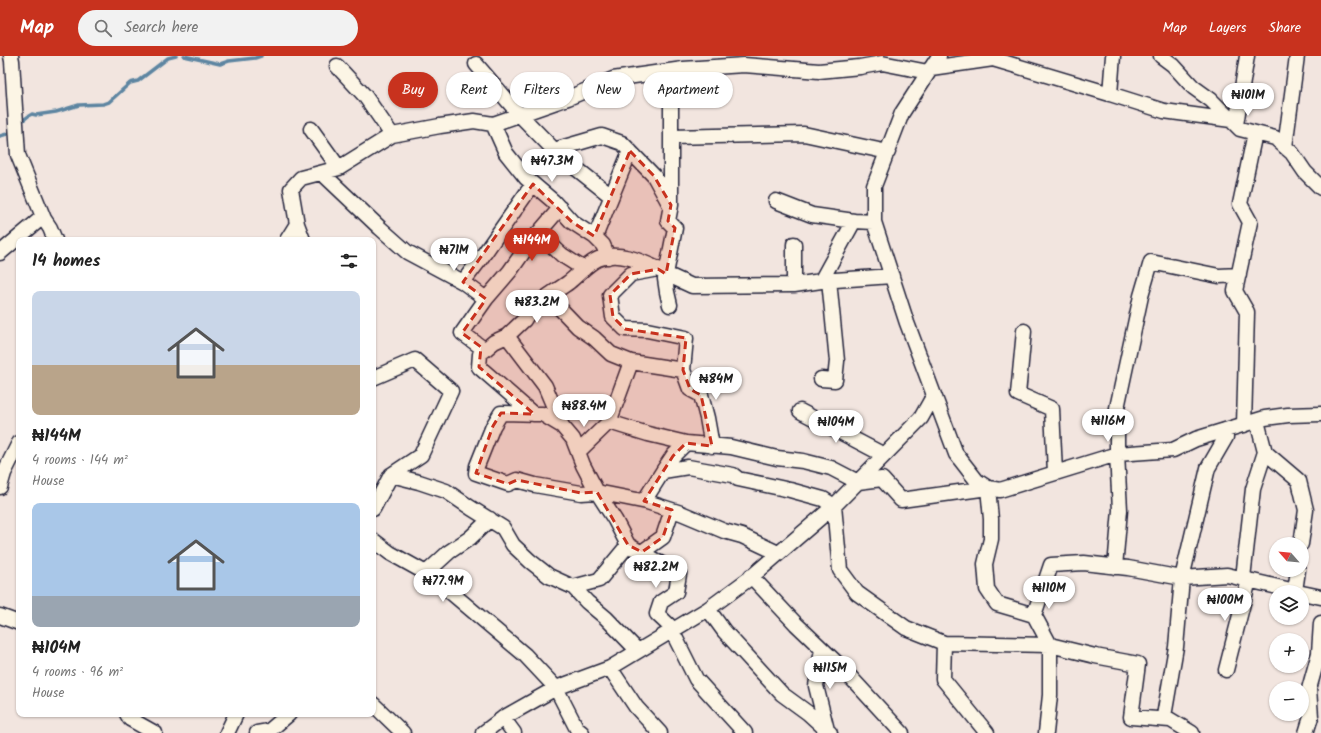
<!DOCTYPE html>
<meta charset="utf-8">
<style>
:root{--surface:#fff;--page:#f2f2f2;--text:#222;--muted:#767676;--accent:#c8321e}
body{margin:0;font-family:Kalam,sans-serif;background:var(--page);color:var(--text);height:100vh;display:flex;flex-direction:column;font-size:15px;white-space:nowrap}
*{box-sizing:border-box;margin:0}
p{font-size:13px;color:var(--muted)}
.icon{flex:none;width:22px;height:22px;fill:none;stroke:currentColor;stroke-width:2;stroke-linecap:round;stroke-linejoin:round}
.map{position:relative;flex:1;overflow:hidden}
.panel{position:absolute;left:16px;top:181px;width:360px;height:480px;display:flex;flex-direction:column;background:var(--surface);border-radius:8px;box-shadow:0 1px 3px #0004}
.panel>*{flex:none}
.hud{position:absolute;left:388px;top:16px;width:380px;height:36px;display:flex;gap:8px}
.needle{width:26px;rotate:297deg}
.fabs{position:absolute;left:1269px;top:481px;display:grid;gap:8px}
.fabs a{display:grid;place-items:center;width:40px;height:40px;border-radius:50%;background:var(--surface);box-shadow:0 1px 3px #0004;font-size:20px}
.price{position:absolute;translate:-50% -34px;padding:0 9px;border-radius:14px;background:#fff;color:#222;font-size:13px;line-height:26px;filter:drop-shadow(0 1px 2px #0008)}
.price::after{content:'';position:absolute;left:50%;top:24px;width:12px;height:9px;margin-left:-6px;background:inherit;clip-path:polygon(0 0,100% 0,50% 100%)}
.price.selected{background:var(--accent);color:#fff}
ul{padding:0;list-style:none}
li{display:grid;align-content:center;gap:8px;height:212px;padding:0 16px}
li span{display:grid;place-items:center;height:124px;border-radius:8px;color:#555}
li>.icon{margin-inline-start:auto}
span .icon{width:72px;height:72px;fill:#fffc;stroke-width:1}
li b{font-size:17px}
h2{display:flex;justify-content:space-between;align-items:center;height:48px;padding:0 16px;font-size:17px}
.chip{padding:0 14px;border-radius:18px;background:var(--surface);box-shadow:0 1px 3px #0004;font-size:14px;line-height:36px}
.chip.selected{background:var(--accent);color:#fff}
header{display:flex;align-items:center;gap:24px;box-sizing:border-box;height:56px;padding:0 20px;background:var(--accent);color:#fff}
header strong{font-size:19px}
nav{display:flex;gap:22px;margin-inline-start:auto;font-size:14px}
.search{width:280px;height:36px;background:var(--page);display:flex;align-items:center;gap:10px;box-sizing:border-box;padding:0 14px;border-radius:22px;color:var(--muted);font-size:15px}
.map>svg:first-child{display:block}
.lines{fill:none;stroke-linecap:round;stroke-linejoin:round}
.stream{stroke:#5d85a1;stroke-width:3.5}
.street-casing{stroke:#22223b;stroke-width:17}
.street{stroke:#fcf5e5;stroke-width:14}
.marked{fill:#c8321e;fill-opacity:0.2;stroke:#c8321e;stroke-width:3;stroke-dasharray:8 5;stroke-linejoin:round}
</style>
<header>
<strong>Map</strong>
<div class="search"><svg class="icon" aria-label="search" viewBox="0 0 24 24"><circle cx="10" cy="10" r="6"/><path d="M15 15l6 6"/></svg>Search here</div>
<nav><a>Map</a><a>Layers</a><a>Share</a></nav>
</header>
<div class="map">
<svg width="1321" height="677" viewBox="0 0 1321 677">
<rect width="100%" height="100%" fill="#f2e5df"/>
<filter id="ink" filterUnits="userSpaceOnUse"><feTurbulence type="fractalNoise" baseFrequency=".025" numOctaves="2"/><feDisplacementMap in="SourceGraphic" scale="8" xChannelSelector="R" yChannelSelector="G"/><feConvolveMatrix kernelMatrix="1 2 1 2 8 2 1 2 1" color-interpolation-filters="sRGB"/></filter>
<g filter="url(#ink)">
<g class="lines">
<!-- stream -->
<path class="stream" d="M184,0L220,8L229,5L255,2L261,0
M20,66C25,64 27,60 32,58L36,59L56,56L79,49L103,48L109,46L130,27L138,25L168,2L176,0
M0,80L7,78L13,74"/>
<defs>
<path id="street" d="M11,0L12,5L18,99L44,163L50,172L55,184
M1161,0L1173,9L1193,31L1211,44L1240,73L1275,82L1292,97L1305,116L1321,132
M476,8L519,58L558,98L611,140
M337,10L365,40L392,79
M931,12L993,3L1110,38L1113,0
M1110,38L1164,55L1231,64
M1236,69L1247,0
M311,73L339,112
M671,81L804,78L888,96
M1285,91L1297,0
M554,94L602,80L622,87L654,120L670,149
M322,117L380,172L407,196L465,227
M776,145L812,159L854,165
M538,177L562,199L584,213
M595,181L572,166L553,145L526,122L506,97L493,68L568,42L613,23L683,13L744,9L819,15L860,11L882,7L928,16
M287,184L297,168
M303,184L297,168L291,133L301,122L339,112L392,79L440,70L474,65L493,68
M0,197L38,165L44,163
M608,201L603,189L595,181L630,95
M892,220L821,225L794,229L692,230L666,218L658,213L631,218L610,239L613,261L625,273L647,274L686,282L683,314L631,306L609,366L648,378L686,387L731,391L777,402L803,405L831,412L858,426L882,423L901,444L988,432L991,463V483L985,508L987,533L997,548L1034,559L1051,509L1084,507L1128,512L1182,522L1227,519L1299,536
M821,225L854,165L874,166
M794,229V188
M486,243L510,215L529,188L560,152
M670,249L667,236L665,223L675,172L668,165L671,149V15
M1024,275L1018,338L1052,353L1055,417
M507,280L524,264L532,251L551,238
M485,294L462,277L486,243L463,226L479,205L533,128
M631,306L611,298L594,282L578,271L549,241L551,238C557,234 564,230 569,226C579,218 587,208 598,203C617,194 641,205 658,213
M683,314L690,333L701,339L707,362L712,390
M373,322L415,304L451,335L421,399L391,419
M821,323L835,324L837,305L829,224
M934,339L956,398L977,425L988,432L1000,434L1117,398L1173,394L1196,383L1265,362L1288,359L1321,358
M800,355L884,399
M533,358L479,311L480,298L494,286L507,280L545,330L562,370
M1257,365L1265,396L1299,425L1306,454L1301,488
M1244,369L1247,256L1235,235L1250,166L1240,148L1255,77
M686,387L673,400L663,415L688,411L733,419L738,423L790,434L823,443L834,450L840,514L857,537L906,572L944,587L943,623L987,677
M578,396L609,366
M0,431L4,417L19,387
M644,445L663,415
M373,453L391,419L419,426L446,435L471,452L503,472L513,489L530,505L549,520L573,531L599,524L628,489L615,464L597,436L581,437L535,429L517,424L508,428L476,417L477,410L493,370L501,357L542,358L562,370L573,383L583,409L597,436L647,446L681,457L724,475L742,480L778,497
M490,463L470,482L449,496L426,517L448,534L525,599L556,632L577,673L582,677
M373,484L390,497L426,517
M628,489L679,518L676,536L661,546L657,558L674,574
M642,496L663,481L672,454
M1115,511L1120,454L1117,398V352L1141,240L1151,206L1219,220L1239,219
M751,520L796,568L842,612L902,677
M1243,522L1253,433L1265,396
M573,531L587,546L606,562L638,595
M1295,535L1298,514
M1302,537L1321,541
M708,553L724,575L782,638L808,657L830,677
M1034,559L1050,589L1095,600L1138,608L1131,661L1170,664
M0,560L19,567
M672,575L696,623L745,677
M944,587L1050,589V639L1046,677
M822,593L816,630L827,674
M610,612L636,651L660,677
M1226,614L1249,524
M373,648L403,677
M127,658L130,663L155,677
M503,662L514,677
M227,677L236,658
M257,677L269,675L289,658
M483,677L503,662L556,632L610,612L708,553L750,522L834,450L921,362L934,339L907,267L874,166V130L902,57L939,0
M1192,677L1164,660L1176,591L1182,522L1208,412L1226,381L1225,374
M1306,677L1311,661L1309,633L1319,597L1321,567"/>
</defs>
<!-- street casing -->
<use href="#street" class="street-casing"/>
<!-- street -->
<use href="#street" class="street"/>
</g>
</g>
<!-- marked area -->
<path class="marked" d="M630,95L654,120L671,149L668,165L675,172L666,218L658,213L631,218L610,239L613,261L625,273L686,282L683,314L690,333L701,339L712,390L686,387L673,400L644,445L672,454L663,481L642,496L628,489L597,436L581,437L517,424L508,428L476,417L493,370L501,357L534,358L479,311L481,291L462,277L486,243L463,226L533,128L572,166L594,180Z"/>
</svg>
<div class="fabs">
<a><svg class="needle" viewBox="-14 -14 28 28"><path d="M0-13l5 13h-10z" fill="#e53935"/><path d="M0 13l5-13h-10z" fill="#767676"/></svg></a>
<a><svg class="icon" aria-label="layers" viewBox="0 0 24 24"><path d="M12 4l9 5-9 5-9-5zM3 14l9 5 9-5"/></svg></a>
<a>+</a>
<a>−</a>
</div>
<b class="price" style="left:1248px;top:61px">₦101M</b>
<b class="price" style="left:552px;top:127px">₦47.3M</b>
<b class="price selected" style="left:532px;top:206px">₦144M</b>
<b class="price" style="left:454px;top:216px">₦71M</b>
<b class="price" style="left:537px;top:268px">₦83.2M</b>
<b class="price" style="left:716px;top:345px">₦84M</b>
<b class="price" style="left:584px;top:372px">₦88.4M</b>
<b class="price" style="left:1108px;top:387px">₦116M</b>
<b class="price" style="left:836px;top:388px">₦104M</b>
<b class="price" style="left:656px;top:533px">₦82.2M</b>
<b class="price" style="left:443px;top:547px">₦77.9M</b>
<b class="price" style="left:1049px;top:554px">₦110M</b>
<b class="price" style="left:1225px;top:566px">₦100M</b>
<b class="price" style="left:830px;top:634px">₦115M</b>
<div class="hud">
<a class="chip selected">Buy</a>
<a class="chip">Rent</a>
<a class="chip">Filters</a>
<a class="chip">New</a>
<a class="chip">Apartment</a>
</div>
<section class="panel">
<h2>14 homes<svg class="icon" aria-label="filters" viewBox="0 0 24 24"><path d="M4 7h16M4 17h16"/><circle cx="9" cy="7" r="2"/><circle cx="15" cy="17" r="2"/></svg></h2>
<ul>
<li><span style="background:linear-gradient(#c9d6e8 60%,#b9a48a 0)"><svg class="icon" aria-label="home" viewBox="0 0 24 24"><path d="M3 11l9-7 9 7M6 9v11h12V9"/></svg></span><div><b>₦144M</b><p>4 rooms · 144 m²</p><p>House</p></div></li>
<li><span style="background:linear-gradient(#a9c7e8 75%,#9aa5b1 0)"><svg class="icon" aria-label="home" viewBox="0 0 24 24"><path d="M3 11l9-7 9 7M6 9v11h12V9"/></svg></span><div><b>₦104M</b><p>4 rooms · 96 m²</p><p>House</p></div></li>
</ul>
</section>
</div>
